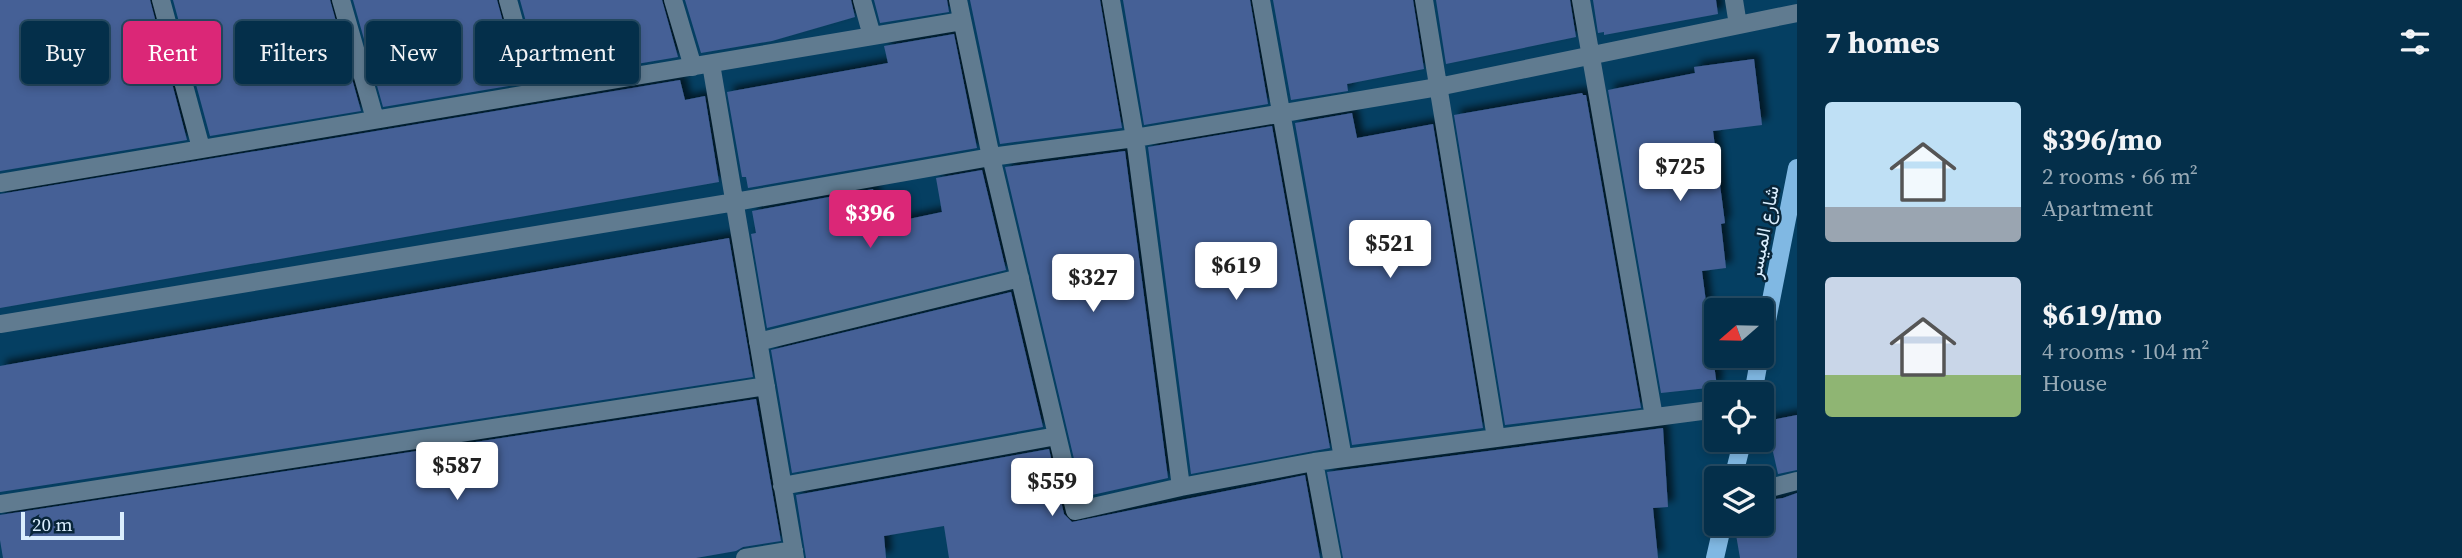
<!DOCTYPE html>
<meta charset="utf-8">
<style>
:root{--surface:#042f4a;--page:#0d3751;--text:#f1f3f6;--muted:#97a9b5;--line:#254a62;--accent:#db2777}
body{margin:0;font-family:"Source Serif 4",Vazirmatn,serif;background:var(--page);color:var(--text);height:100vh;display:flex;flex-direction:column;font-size:26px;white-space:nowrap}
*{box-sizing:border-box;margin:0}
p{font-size:23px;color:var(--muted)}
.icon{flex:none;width:38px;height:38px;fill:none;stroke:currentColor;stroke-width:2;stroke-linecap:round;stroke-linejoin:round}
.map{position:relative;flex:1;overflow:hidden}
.drawer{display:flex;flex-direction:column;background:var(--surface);width:665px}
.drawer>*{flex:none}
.top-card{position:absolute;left:21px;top:21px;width:665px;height:63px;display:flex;gap:14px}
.needle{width:46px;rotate:250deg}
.tools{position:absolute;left:1704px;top:298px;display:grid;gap:14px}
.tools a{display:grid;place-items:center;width:70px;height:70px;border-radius:7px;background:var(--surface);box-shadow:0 4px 10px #0003,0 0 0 2px var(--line);font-size:35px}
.scale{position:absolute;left:21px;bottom:18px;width:103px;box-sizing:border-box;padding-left:7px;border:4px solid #daeefe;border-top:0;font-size:19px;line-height:24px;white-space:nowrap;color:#daeefe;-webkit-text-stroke:5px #082539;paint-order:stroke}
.price{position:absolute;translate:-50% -60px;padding:0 16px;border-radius:7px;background:#fff;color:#222;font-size:23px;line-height:46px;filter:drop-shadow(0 2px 4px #0008)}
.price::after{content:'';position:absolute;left:50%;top:42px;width:21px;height:16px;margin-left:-10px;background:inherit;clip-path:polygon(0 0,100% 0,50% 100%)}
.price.current{background:var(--accent);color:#fff}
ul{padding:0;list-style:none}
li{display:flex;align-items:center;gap:21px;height:175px;padding:0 28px}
li span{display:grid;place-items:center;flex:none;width:196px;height:140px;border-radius:7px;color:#555}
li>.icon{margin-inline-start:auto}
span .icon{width:84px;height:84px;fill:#fffc;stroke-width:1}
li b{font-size:30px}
h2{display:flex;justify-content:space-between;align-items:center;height:84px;padding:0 28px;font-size:30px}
.tag{padding:0 24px;border-radius:7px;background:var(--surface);box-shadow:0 4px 10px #0003,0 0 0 2px var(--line);font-size:24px;line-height:63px}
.tag.current{background:var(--accent);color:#fff}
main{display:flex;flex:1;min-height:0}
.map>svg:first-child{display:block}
.building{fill:#456196;filter:url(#shadow)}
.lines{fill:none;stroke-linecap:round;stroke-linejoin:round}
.minor{stroke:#607b90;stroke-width:18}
.major{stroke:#80b8e3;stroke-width:18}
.labels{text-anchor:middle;stroke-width:5;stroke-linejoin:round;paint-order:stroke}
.street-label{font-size:19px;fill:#daeefe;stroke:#082539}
</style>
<main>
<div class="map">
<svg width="1797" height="558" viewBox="0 0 1797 558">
<defs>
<filter id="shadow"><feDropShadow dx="6" dy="-6" stdDeviation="3.5" flood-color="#0009"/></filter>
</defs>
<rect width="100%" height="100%" fill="#053f62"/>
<!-- building -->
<path class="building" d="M0,0H150L187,140L0,171Z
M173,0H330L361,111L210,136Z
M353,0H497L520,84L383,107Z
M520,0H662L678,57L542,80Z
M685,0H851L855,17L772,41L701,53Z
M874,0H947L949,12L880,23Z
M970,0H1100L1122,128L1000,144Z
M1123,0H1250L1268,104L1144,125Z
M1273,0H1413L1424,69L1347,84L1348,91L1291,100Z
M1436,0H1570L1576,37L1446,64Z
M1593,0H1716L1718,14L1604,35V32L1598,33Z
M954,34L977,148L748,188L746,177H742L727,92L888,63L884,46Z
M1754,59L1762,125L1713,131L1725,223L1721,224L1726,268L1702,271L1717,387L1661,393L1608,90L1695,73L1694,67Z
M680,80L685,100L705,96L719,182L0,308V194Z
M1582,93L1583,95H1586L1641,408L1505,425L1454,115Z
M1352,113L1357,138L1433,124L1483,428L1352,445L1295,123Z
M1272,126L1330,448L1191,474L1148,147Z
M1125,151L1168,478L1083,497L1005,167Z
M982,170L1006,270L767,328L751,234L756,233L752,211L873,189L880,225L942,212L936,178Z
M729,238L753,377L0,492V366Z
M1011,292L1043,427L792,473L771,350Z
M756,399L781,541L743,547L736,551L696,558H3L0,540V515Z
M1797,415V470L1778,474L1766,421Z
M1663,428L1668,507L1653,508L1658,558H1343L1327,472Z
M1049,449L1064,514L1072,522L1305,475L1320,558H949L944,526L884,536L886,558H806L796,495Z
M1797,493V558H1740L1734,523H1762V501L1783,498Z"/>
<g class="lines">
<!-- minor -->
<path class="minor" d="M161,0L201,148
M341,0L375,119
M508,0L534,93
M673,0L693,67
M862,0L872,36
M958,0L991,157L1075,511L1181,487L1314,462L1717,409
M1111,0L1135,138L1181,487
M1261,0L1343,458
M1424,0L1496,438
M1581,0L1654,417
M1734,0L1738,25
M711,64L795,558
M0,183L962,21
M0,324L735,202L991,157L1135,138L1438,87L1797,13
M758,342L1020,278
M1314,462L1332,558
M782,486L1057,436
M1762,490L1797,481
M0,504L766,386
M745,558L794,550"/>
<!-- major -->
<path class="major" d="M1762,346L1797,168
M1753,394L1760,355
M1733,478L1743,439
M1715,558L1723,523"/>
</g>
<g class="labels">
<!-- street labels -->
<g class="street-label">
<text transform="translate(1763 232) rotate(-79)" y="7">شارع الميسر</text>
</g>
</g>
</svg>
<div class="tools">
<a><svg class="needle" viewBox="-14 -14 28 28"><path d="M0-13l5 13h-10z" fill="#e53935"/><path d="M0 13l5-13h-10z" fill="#97a9b5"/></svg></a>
<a><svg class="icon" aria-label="locate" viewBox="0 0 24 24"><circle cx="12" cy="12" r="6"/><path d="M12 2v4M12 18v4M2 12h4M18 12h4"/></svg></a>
<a><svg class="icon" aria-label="layers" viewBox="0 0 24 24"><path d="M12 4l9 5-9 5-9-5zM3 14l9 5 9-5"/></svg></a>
</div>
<div class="scale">20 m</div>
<b class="price" style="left:1680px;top:203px">$725</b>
<b class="price current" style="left:870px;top:250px">$396</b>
<b class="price" style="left:1390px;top:280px">$521</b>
<b class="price" style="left:1236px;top:302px">$619</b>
<b class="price" style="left:1093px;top:314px">$327</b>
<b class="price" style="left:457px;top:502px">$587</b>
<b class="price" style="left:1052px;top:518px">$559</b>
<div class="top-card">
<a class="tag">Buy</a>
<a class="tag current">Rent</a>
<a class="tag">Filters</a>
<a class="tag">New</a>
<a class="tag">Apartment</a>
</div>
</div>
<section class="drawer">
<h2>7 homes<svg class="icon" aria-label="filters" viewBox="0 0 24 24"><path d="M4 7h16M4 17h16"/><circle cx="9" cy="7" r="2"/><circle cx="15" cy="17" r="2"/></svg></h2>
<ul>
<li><span style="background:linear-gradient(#bfe0f5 75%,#9aa5b1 0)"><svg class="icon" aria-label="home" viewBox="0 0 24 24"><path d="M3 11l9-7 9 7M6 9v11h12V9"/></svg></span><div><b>$396/mo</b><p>2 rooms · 66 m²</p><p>Apartment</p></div></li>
<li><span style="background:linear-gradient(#c9d6e8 70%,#8fb573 0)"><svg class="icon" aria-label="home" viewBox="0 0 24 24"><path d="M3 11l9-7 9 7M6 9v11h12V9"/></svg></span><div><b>$619/mo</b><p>4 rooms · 104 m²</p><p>House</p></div></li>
</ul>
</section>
</main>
